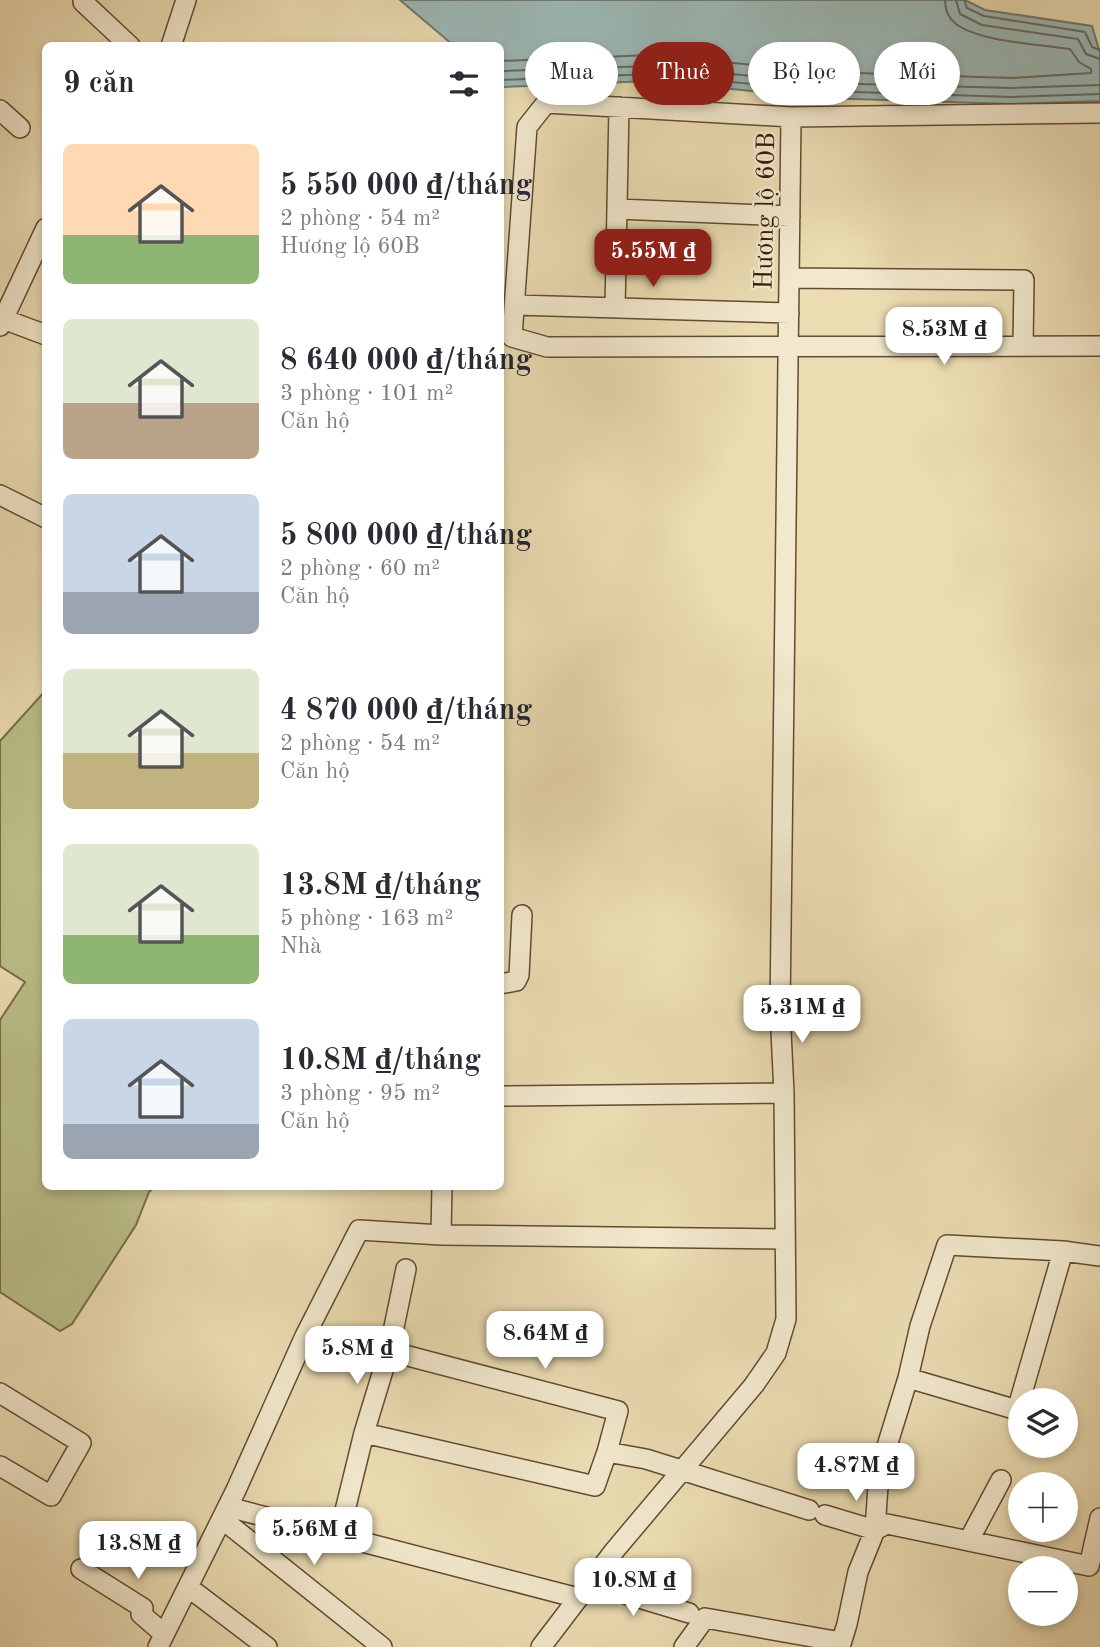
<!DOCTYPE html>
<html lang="vi">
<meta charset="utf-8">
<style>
:root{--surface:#fff;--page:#f7f7f7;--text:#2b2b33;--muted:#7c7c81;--accent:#8f2418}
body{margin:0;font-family:"Old Standard TT",serif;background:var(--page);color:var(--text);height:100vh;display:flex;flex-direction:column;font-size:26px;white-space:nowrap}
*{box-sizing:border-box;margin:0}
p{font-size:23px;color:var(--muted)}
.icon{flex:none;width:38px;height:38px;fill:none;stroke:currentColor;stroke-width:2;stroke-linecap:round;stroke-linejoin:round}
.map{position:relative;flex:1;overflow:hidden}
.sheet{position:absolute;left:42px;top:42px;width:462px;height:1148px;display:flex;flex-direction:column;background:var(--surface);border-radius:10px;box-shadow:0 4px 10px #0003}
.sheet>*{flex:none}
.hud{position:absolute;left:525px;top:42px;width:469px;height:63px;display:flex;gap:14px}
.controls{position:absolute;left:1008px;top:1388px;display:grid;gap:14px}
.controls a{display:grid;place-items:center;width:70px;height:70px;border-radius:50%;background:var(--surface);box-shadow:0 4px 10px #0003;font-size:35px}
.price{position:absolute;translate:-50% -60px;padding:0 16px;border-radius:14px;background:#fff;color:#222;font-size:23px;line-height:46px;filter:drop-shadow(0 2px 4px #0008)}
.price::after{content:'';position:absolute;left:50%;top:42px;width:21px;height:16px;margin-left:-10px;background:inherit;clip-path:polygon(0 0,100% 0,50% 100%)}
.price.on{background:var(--accent);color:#fff}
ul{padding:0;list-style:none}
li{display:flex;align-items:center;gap:21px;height:175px;padding:0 21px}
li span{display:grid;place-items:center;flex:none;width:196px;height:140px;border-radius:10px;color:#555}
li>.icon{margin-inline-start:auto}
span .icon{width:84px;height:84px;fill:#fffc;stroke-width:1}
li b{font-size:30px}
h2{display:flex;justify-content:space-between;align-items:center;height:84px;padding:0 21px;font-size:30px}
.tag{padding:0 24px;border-radius:32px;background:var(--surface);box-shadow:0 4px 10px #0003;font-size:24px;line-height:63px}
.tag.on{background:var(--accent);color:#fff}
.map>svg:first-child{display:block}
.green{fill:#bbbf89;stroke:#786d48;stroke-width:2}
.water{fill:#9cb9b7;stroke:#737a71;stroke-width:2}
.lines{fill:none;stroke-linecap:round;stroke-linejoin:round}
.shore{stroke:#686a60;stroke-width:2}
.minor-casing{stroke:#624b32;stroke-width:22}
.minor{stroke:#f2e8cd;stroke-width:19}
.labels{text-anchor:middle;stroke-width:5;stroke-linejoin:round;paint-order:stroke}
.street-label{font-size:26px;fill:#351b08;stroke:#f2e8cd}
</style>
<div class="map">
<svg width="1100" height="1647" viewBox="0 0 1100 1647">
<rect width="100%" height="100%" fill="#ebdcb2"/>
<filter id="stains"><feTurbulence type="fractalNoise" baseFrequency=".00286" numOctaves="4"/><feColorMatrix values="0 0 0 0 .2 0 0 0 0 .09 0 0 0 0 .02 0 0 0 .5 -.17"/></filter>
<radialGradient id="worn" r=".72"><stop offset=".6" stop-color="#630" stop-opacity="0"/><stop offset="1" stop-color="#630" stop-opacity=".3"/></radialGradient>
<!-- green -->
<path class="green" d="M45,691L46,1186L154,1187L149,1192L136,1225L72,1324L60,1331L0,1292V1020L25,982L0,966V741Z"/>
<!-- water -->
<path class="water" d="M400,0H965L985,10L1092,26L1100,53V101L1012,104L822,98L650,81L501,87L500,46L453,45Z"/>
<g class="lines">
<!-- shore -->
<path class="shore" d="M956,0L960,14L982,25L1078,39L1086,54L1100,59
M964,0L967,8L984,16L1085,32L1092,47L1100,50
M500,61L651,55L824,72L1012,78L1091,73V69L1079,62L1070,49C1039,44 980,42 956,24C948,18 945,10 945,0
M500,71L651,66L823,83L1012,88L1100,85
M500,80L651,74L823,91L1012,97L1100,94"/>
<defs>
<path id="minor" d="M83,2L130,46
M171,46L186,0
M0,110L20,128
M1100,113L791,117L546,103L527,127L512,337L547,347L1100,346
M617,209L790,216
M789,278L1024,280L1023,346
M516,305L789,313
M615,308L619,107
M3,319L46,335
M0,326L46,228
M0,495L46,518
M500,984L516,981L519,975L522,915
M500,1096L784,1093
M441,1235L442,1186
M389,1351L618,1411L607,1452
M908,1378L1017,1410L1020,1400
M0,1393L81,1443L51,1496L0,1466
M1020,1400L1063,1251
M364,1433L389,1351L406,1269
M228,1507L578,1598
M825,1515L875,1530L878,1486L887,1446L908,1378L920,1326L947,1245L1063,1251L1100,1256
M222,1519L382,1647
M339,1535L364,1433L595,1486L607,1452L646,1459L809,1510
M969,1540L1001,1480
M81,1569L143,1608L141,1614L164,1634
M589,1583L689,1613
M188,1587L267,1647
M158,1647L236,1490L305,1336L359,1230L441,1235L785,1239
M541,1647L615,1550L754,1385L776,1353L786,1319L784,1093L780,1010L791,117
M684,1647L705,1618L841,1642
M840,1647L847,1624L858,1572L875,1530L887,1524L1089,1566L1100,1518"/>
</defs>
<!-- minor casing -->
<use href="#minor" class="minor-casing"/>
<!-- minor -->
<use href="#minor" class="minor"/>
</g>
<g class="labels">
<!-- street labels -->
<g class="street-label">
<text transform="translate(764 211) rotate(-89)" y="9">Hương lộ 60B</text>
</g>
</g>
<rect width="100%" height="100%" filter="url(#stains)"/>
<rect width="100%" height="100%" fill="url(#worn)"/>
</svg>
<div class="controls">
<a><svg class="icon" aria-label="layers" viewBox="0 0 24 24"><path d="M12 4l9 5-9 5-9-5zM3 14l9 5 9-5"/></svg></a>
<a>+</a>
<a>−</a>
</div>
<b class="price on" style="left:653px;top:289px">5.55M ₫</b>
<b class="price" style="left:944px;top:367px">8.53M ₫</b>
<b class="price" style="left:802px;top:1045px">5.31M ₫</b>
<b class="price" style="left:545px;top:1371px">8.64M ₫</b>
<b class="price" style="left:357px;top:1386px">5.8M ₫</b>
<b class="price" style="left:856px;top:1503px">4.87M ₫</b>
<b class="price" style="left:314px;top:1567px">5.56M ₫</b>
<b class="price" style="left:138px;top:1581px">13.8M ₫</b>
<b class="price" style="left:633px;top:1618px">10.8M ₫</b>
<div class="hud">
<a class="tag">Mua</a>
<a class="tag on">Thuê</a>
<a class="tag">Bộ lọc</a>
<a class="tag">Mới</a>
</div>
<section class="sheet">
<h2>9 căn<svg class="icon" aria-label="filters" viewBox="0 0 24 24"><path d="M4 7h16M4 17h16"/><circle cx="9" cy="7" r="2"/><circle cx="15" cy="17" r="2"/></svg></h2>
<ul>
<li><span style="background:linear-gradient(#ffd9b3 65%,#8fb573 0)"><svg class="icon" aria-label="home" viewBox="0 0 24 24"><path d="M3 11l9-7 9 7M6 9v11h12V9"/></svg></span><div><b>5 550 000 ₫/tháng</b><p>2 phòng · 54 m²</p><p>Hương lộ 60B</p></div></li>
<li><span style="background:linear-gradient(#dfe7d0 60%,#b9a48a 0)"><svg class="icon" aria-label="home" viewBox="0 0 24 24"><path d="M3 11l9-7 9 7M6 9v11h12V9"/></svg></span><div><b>8 640 000 ₫/tháng</b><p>3 phòng · 101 m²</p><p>Căn hộ</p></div></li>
<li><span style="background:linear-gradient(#c9d6e8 70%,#9aa5b1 0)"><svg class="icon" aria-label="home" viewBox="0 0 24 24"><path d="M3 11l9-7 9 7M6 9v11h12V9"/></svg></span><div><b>5 800 000 ₫/tháng</b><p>2 phòng · 60 m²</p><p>Căn hộ</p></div></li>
<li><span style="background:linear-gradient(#dfe7d0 60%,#c2b280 0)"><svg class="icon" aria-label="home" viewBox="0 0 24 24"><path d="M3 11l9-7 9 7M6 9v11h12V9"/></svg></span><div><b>4 870 000 ₫/tháng</b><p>2 phòng · 54 m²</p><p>Căn hộ</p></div></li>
<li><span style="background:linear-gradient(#dfe7d0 65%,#8fb573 0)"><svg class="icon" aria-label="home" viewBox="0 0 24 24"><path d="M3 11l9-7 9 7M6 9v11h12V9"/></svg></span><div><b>13.8M ₫/tháng</b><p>5 phòng · 163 m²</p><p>Nhà</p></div></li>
<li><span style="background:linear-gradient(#c9d6e8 75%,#9aa5b1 0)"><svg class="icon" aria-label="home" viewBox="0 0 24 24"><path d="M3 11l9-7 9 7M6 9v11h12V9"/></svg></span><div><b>10.8M ₫/tháng</b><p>3 phòng · 95 m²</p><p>Căn hộ</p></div></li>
</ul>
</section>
</div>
